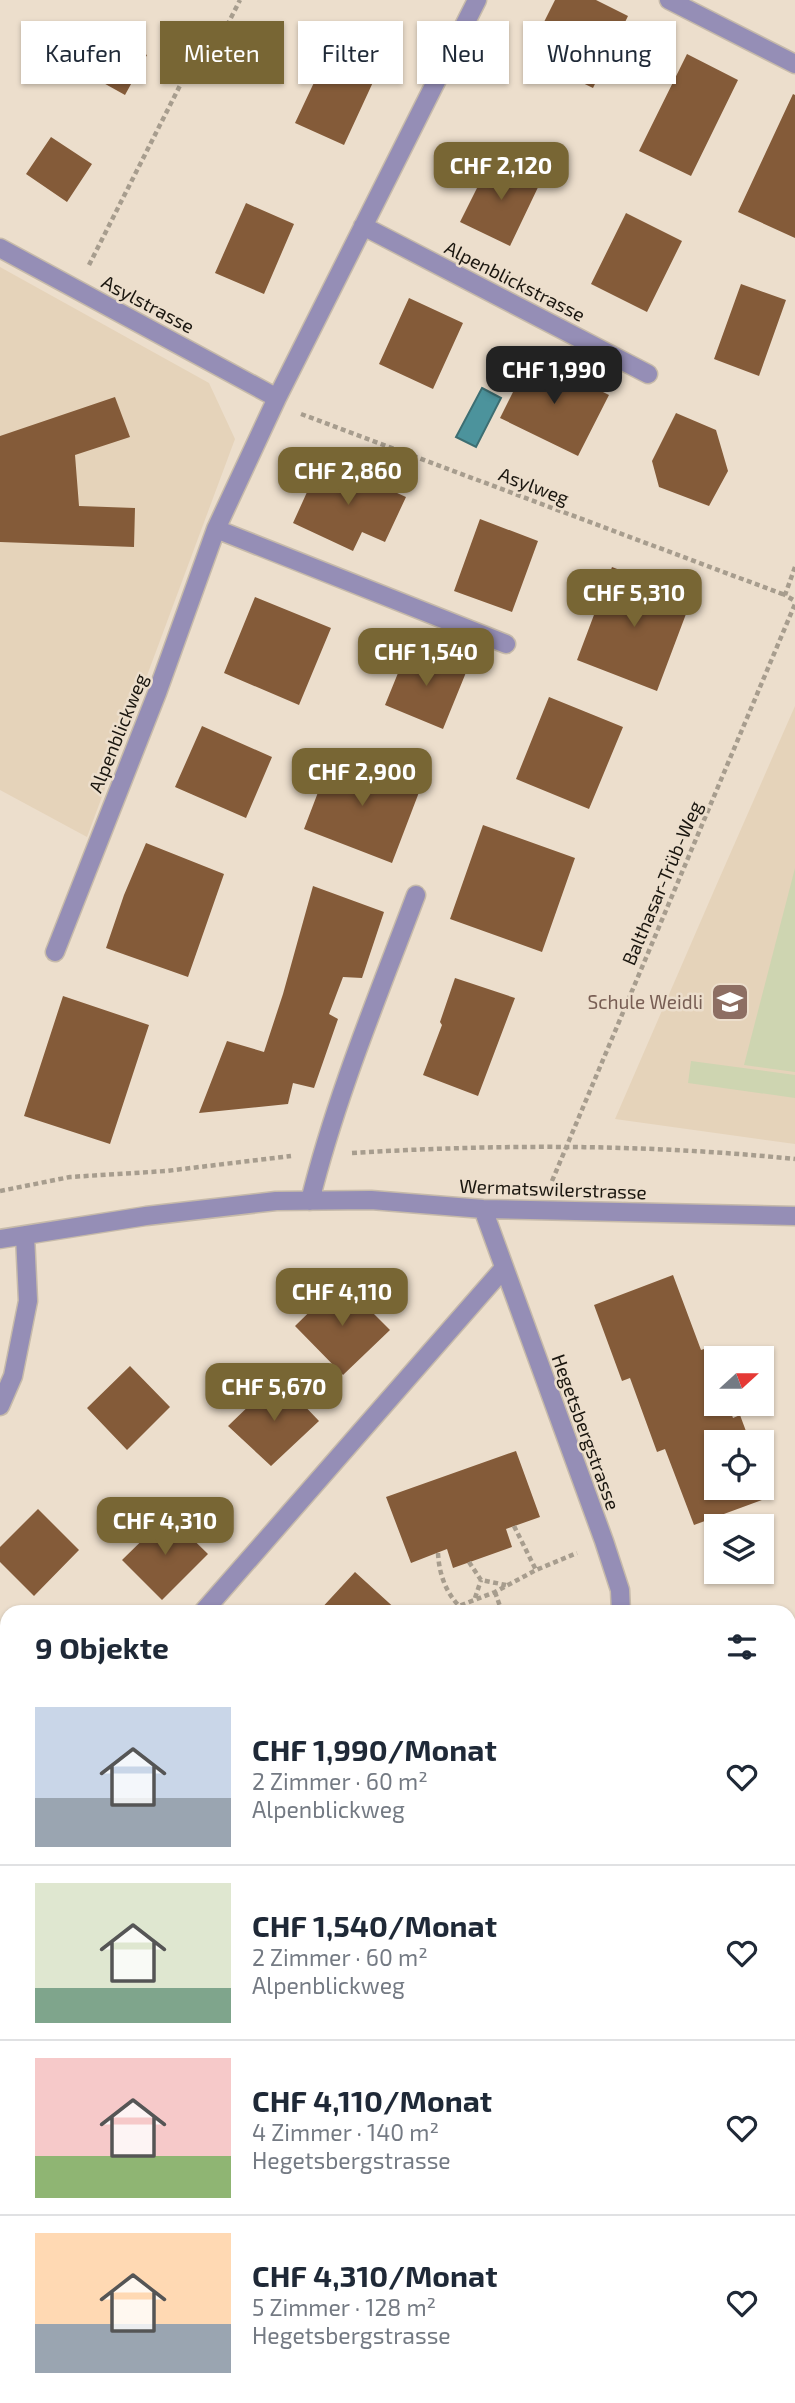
<!DOCTYPE html>
<html lang="de">
<meta charset="utf-8">
<style>
:root{--surface:#fff;--page:#f2f2f3;--text:#1f2937;--muted:#747a83;--line:#e0e1e3;--accent:#786634}
body{margin:0;font-family:"Exo 2",sans-serif;background:var(--page);color:var(--text);height:100vh;display:flex;flex-direction:column;font-size:26px;white-space:nowrap}
*{box-sizing:border-box;margin:0}
p{font-size:23px;color:var(--muted)}
.icon{flex:none;width:38px;height:38px;fill:none;stroke:currentColor;stroke-width:2;stroke-linecap:round;stroke-linejoin:round}
.map{position:relative;flex:1;overflow:hidden}
.side{position:absolute;left:0px;top:1605px;width:796px;height:800px;display:flex;flex-direction:column;background:var(--surface);border-radius:21px 21px 0 0;box-shadow:0 2px 5px #0004}
.side>*{flex:none}
.hud{position:absolute;left:21px;top:21px;width:754px;height:63px;display:flex;gap:14px}
.needle{width:46px;rotate:69deg}
.buttons{position:absolute;left:704px;top:1346px;display:grid;gap:14px}
.buttons a{display:grid;place-items:center;width:70px;height:70px;border-radius:0px;background:var(--surface);box-shadow:0 2px 5px #0004;font-size:35px}
.price{position:absolute;translate:-50% -60px;padding:0 16px;border-radius:14px;background:var(--accent);color:#fff;font-size:23px;line-height:46px;filter:drop-shadow(0 2px 4px #0008)}
.price::after{content:'';position:absolute;left:50%;top:42px;width:21px;height:16px;margin-left:-10px;background:inherit;clip-path:polygon(0 0,100% 0,50% 100%)}
.price.on{background:#222;color:#fff}
ul{padding:0;list-style:none}
li{display:flex;align-items:center;gap:21px;height:175px;padding:0 35px}
li+li{border-top:2px solid var(--line)}
li span{display:grid;place-items:center;flex:none;width:196px;height:140px;border-radius:0px;color:#555}
li>.icon{margin-inline-start:auto}
span .icon{width:84px;height:84px;fill:#fffc;stroke-width:1}
li b{font-size:30px}
h2{display:flex;justify-content:space-between;align-items:center;height:84px;padding:0 35px;font-size:30px}
.tag{padding:0 24px;border-radius:0px;background:var(--surface);box-shadow:0 2px 5px #0004;font-size:24px;line-height:63px}
.tag.on{background:var(--accent);color:#fff}
.map>svg:first-child{display:block}
.built{fill:#e5d3ba}
.green{fill:#ced5b1}
.water{fill:#4c939c;stroke:#3d6e72;stroke-width:2}
.building{fill:#845b39}
.lines{fill:none;stroke-linecap:round;stroke-linejoin:round}
.minor-casing{stroke:#c6baaa;stroke-width:21}
.path{stroke:#a79d8e;stroke-width:4.5;stroke-dasharray:5 3.5;stroke-linecap:butt}
.minor{stroke:#958eb6;stroke-width:18}
.labels{text-anchor:middle;stroke-width:5;stroke-linejoin:round;paint-order:stroke}
.street-label{font-size:19px;fill:#1a160f;stroke:#ecdecc}
.education-label{font-size:19px;fill:#785e54;stroke:#ecdecc;text-anchor:end}
</style>
<div class="map">
<svg width="795" height="2403" viewBox="0 0 795 2403">
<rect width="100%" height="100%" fill="#ecdecc"/>
<!-- built -->
<path class="built" d="M0,267L209,383L235,439L87,837L0,790Z
M795,706V1144L615,1119L716,886Z"/>
<!-- green -->
<path class="green" d="M795,868V1072L744,1065Z
M691,1061L795,1075V1098L688,1083Z
M795,1622V2403H495L498,2398H789V1624Z"/>
<!-- water -->
<path class="water" d="M482,388L501,398L476,447L456,437Z"/>
<!-- building -->
<path class="building" d="M555,0H596L628,16L593,88L527,56Z
M104,31L147,55L125,95L82,71Z
M687,54L738,80L691,176L639,151Z
M326,57L374,80L344,145L295,123Z
M793,94L795,95V238L738,212Z
M51,137L92,164L67,202L26,174Z
M492,158L541,181L510,246L460,222Z
M246,203L294,224L264,294L215,273Z
M626,213L682,241L647,312L591,284Z
M741,284L786,300L759,376L714,359Z
M409,298L463,323L433,389L379,364Z
M531,356L609,395L578,456L500,418Z
M115,397L130,437L75,455L79,506L135,508L134,547L0,542V436Z
M676,413L716,430L728,471L709,506L659,487L652,461Z
M322,459L406,497L385,542L362,532L353,551L293,523Z
M480,519L538,541L512,612L454,591Z
M612,567L692,598L657,691L577,660Z
M255,597L331,628L299,705L224,673Z
M409,646L467,670L443,729L385,705Z
M549,697L623,727L589,809L516,779Z
M202,726L272,757L246,818L175,787Z
M333,753L421,787L392,863L304,829Z
M483,825L575,858L542,952L450,919Z
M146,843L224,874L188,977L106,948L124,895Z
M313,886L384,912L362,978L343,977L329,1014L338,1019L314,1088L293,1083L288,1104L199,1113L227,1041L264,1052L283,994Z
M455,978L515,998L478,1096L423,1075L442,1025L440,1022Z
M63,996L149,1025L110,1144L24,1116Z
M673,1275L701,1350L707,1348L716,1371V1404H728L733,1418L740,1415L750,1442H716V1488H761L762,1473L770,1497L694,1525L665,1449L657,1452L630,1378L622,1381L594,1305Z
M341,1281L390,1330L343,1375L295,1326Z
M130,1366L170,1407L127,1450L87,1408Z
M278,1378L319,1421L271,1466L228,1426Z
M516,1451L540,1517L506,1529L512,1547L453,1568L447,1549L411,1563L386,1497Z
M38,1509L79,1550L34,1596L0,1562V1547Z
M168,1515L208,1554L162,1600L122,1560Z
M355,1572L399,1612H318Z
M0,1749L7,1755V1766L0,1773Z
M0,2199L7,2203V2276L0,2272Z
M362,2398H384L379,2403H369Z"/>
<g class="lines">
<defs>
<path id="minor" d="M669,0L795,64
M363,226L648,374
M0,248L277,398
M216,529L506,644
M55,952L157,693L216,529L277,398L477,0
M310,1201C336,1096 378,996 416,895
M483,1209L604,1541L620,1590L621,1612
M0,1239L146,1216L276,1201L371,1200L483,1209L795,1216
M0,1406L13,1376L28,1301L25,1235
M203,1612L504,1268
M0,2377L7,2362"/>
</defs>
<!-- minor casing -->
<use href="#minor" class="minor-casing"/>
<!-- path -->
<path class="path" d="M89,265L199,48L213,53L240,0
M301,414L785,595
M795,567L785,595L795,601
M352,1153C499,1144 648,1144 795,1159
M552,1181L795,604
M0,1191L70,1177L166,1171L291,1156
M514,1526L536,1570
M438,1553C439,1573 445,1591 459,1606
M469,1562L481,1580L506,1585
M495,1592L502,1612
M475,1598L481,1580
M456,1612L459,1606L495,1592L536,1570L577,1553
M512,1612L515,1610L524,1612
M789,1691L795,1688
M789,1888L795,1901
M789,2035L795,2033
M789,2162L795,2161
M789,2255L795,2256
M789,2364L795,2349
M495,2403L498,2398
M774,2403L776,2398"/>
<!-- minor -->
<use href="#minor" class="minor"/>
</g>
<!-- icons -->
<defs>
<symbol id="school-square" viewBox="-11 -11 22 22"><rect x="-9" y="-9" width="18" height="18" rx="4" fill="#8d6e63" stroke="#ecdecc"/><path d="M0-5L7-2L0 1L-7-2ZM-4 1L0 2.5L4 1V4Q0 6-4 4Z" fill="#fff"/></symbol>
</defs>
<g fill-rule="evenodd">
<use href="#school-square" x="708" y="980" width="44" height="44"/>
</g>
<g class="labels">
<!-- street labels -->
<g class="street-label">
<text transform="translate(515 281) rotate(27)" y="7">Alpenblickstrasse</text>
<text transform="translate(148 304) rotate(28)" y="7">Asylstrasse</text>
<text transform="translate(534 486) rotate(21)" y="7">Asylweg</text>
<text transform="translate(118 733) rotate(-68)" y="7">Alpenblickweg</text>
<text transform="translate(662 883) rotate(-67)" y="7">Balthasar-Trüb-Weg</text>
<text transform="translate(553 1189) rotate(2)" y="7">Wermatswilerstrasse</text>
<text transform="translate(586 1432) rotate(70)" y="7">Hegetsbergstrasse</text>
</g>
<!-- education labels -->
<g class="education-label">
<text x="703" y="1009">Schule Weidli</text>
</g>
</g>
</svg>
<div class="buttons">
<a><svg class="needle" viewBox="-14 -14 28 28"><path d="M0-13l5 13h-10z" fill="#e53935"/><path d="M0 13l5-13h-10z" fill="#747a83"/></svg></a>
<a><svg class="icon" aria-label="locate" viewBox="0 0 24 24"><circle cx="12" cy="12" r="6"/><path d="M12 2v4M12 18v4M2 12h4M18 12h4"/></svg></a>
<a><svg class="icon" aria-label="layers" viewBox="0 0 24 24"><path d="M12 4l9 5-9 5-9-5zM3 14l9 5 9-5"/></svg></a>
</div>
<b class="price" style="left:501px;top:202px">CHF 2,120</b>
<b class="price on" style="left:554px;top:406px">CHF 1,990</b>
<b class="price" style="left:348px;top:507px">CHF 2,860</b>
<b class="price" style="left:634px;top:629px">CHF 5,310</b>
<b class="price" style="left:426px;top:688px">CHF 1,540</b>
<b class="price" style="left:362px;top:808px">CHF 2,900</b>
<b class="price" style="left:342px;top:1328px">CHF 4,110</b>
<b class="price" style="left:274px;top:1423px">CHF 5,670</b>
<b class="price" style="left:165px;top:1557px">CHF 4,310</b>
<div class="hud">
<a class="tag">Kaufen</a>
<a class="tag on">Mieten</a>
<a class="tag">Filter</a>
<a class="tag">Neu</a>
<a class="tag">Wohnung</a>
</div>
<section class="side">
<h2>9 Objekte<svg class="icon" aria-label="filters" viewBox="0 0 24 24"><path d="M4 7h16M4 17h16"/><circle cx="9" cy="7" r="2"/><circle cx="15" cy="17" r="2"/></svg></h2>
<ul>
<li><span style="background:linear-gradient(#c9d6e8 65%,#9aa5b1 0)"><svg class="icon" aria-label="home" viewBox="0 0 24 24"><path d="M3 11l9-7 9 7M6 9v11h12V9"/></svg></span><div><b>CHF 1,990/Monat</b><p>2 Zimmer · 60 m²</p><p>Alpenblickweg</p></div><svg class="icon" aria-label="heart" viewBox="0 0 24 24"><path d="M12 20l-8-8c-3-5 5-10 8-4 3-6 11-1 8 4z"/></svg></li>
<li><span style="background:linear-gradient(#dfe7d0 75%,#7fa58c 0)"><svg class="icon" aria-label="home" viewBox="0 0 24 24"><path d="M3 11l9-7 9 7M6 9v11h12V9"/></svg></span><div><b>CHF 1,540/Monat</b><p>2 Zimmer · 60 m²</p><p>Alpenblickweg</p></div><svg class="icon" aria-label="heart" viewBox="0 0 24 24"><path d="M12 20l-8-8c-3-5 5-10 8-4 3-6 11-1 8 4z"/></svg></li>
<li><span style="background:linear-gradient(#f6c9c9 70%,#8fb573 0)"><svg class="icon" aria-label="home" viewBox="0 0 24 24"><path d="M3 11l9-7 9 7M6 9v11h12V9"/></svg></span><div><b>CHF 4,110/Monat</b><p>4 Zimmer · 140 m²</p><p>Hegetsbergstrasse</p></div><svg class="icon" aria-label="heart" viewBox="0 0 24 24"><path d="M12 20l-8-8c-3-5 5-10 8-4 3-6 11-1 8 4z"/></svg></li>
<li><span style="background:linear-gradient(#ffd9b3 65%,#9aa5b1 0)"><svg class="icon" aria-label="home" viewBox="0 0 24 24"><path d="M3 11l9-7 9 7M6 9v11h12V9"/></svg></span><div><b>CHF 4,310/Monat</b><p>5 Zimmer · 128 m²</p><p>Hegetsbergstrasse</p></div><svg class="icon" aria-label="heart" viewBox="0 0 24 24"><path d="M12 20l-8-8c-3-5 5-10 8-4 3-6 11-1 8 4z"/></svg></li>
</ul>
</section>
</div>
